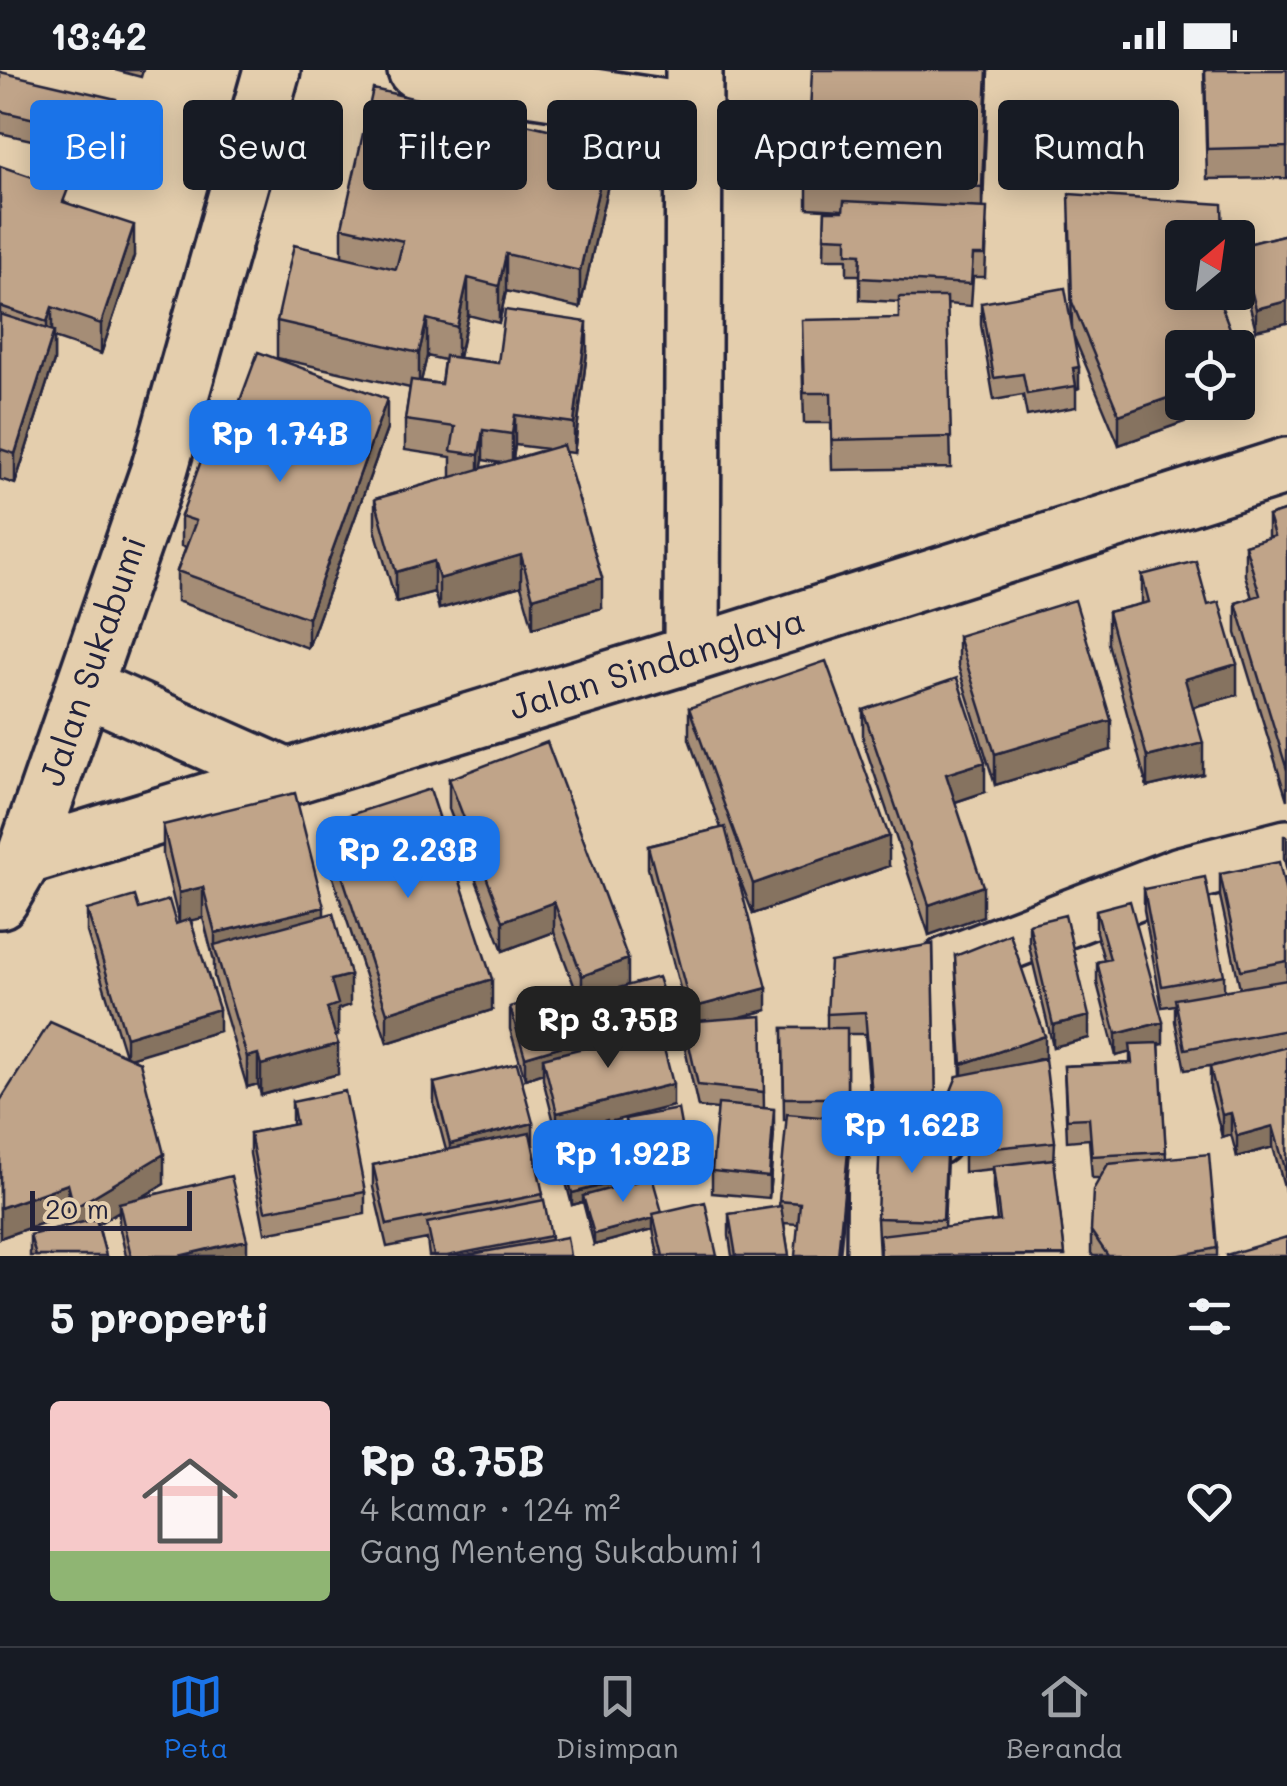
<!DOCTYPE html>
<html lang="id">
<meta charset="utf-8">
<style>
:root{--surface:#171b24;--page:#242831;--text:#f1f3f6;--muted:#9ea1a6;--line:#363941;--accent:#1a73e8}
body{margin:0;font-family:Mali,sans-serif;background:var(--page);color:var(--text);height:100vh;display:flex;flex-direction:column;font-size:38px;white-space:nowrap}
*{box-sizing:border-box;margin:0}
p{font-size:32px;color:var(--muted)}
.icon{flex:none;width:55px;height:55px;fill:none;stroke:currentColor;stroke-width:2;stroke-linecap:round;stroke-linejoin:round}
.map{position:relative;height:1186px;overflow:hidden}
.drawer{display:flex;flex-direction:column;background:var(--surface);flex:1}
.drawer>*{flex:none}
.guide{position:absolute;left:30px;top:30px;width:1228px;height:90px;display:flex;gap:20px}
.needle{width:65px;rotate:29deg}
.controls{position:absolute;left:1165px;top:150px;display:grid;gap:20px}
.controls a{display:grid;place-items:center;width:90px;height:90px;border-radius:10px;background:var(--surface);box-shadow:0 5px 25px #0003;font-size:50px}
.scale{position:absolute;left:30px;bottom:25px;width:162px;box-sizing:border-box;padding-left:10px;border:5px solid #22223b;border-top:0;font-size:28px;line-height:35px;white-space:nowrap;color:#22223b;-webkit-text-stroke:8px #e4cead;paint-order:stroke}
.price{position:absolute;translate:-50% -85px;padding:0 22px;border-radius:20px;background:var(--accent);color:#fff;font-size:32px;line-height:65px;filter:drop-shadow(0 2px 5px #0008)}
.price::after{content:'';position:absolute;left:50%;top:60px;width:30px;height:22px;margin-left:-15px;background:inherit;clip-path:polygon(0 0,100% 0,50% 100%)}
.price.on{background:#222;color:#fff}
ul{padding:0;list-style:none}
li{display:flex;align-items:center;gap:30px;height:250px;padding:0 50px}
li+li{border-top:2px solid var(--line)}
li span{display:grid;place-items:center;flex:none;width:280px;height:200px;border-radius:10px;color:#555}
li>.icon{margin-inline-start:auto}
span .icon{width:120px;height:120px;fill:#fffc;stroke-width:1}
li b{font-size:42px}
h2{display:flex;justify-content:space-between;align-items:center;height:120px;padding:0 50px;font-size:42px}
.pill{padding:0 35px;border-radius:10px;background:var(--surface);box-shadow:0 5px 25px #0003;font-size:35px;line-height:90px}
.pill.on{background:var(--accent);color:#fff}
.status{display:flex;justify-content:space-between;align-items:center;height:70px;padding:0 50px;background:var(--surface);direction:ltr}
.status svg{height:28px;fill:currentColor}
.tabs{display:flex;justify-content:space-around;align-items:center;height:140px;border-top:2px solid var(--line);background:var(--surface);font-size:28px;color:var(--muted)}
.tabs a{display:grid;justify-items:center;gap:5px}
.tabs .on{color:var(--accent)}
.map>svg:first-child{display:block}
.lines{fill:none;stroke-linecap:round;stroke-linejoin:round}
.minor-casing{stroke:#22223b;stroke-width:62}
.minor{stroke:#e4cead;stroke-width:55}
.wall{fill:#a58d76;stroke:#22223b;stroke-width:2.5;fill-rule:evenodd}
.shaded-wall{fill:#867360;stroke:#22223b;stroke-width:2.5}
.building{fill:#c0a489;stroke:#22223b;stroke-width:2.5}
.labels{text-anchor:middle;stroke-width:8;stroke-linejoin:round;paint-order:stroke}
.street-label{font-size:35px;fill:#22223b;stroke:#e4cead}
</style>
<div class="status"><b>13:42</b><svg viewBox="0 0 49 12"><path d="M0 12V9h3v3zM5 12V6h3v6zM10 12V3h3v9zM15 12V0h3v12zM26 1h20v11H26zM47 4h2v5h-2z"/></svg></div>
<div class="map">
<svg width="1287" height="1186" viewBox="0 0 1287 1186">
<rect width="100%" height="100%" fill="#e4cead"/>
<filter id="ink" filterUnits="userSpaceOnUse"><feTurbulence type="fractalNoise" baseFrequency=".01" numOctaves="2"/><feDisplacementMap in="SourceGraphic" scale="20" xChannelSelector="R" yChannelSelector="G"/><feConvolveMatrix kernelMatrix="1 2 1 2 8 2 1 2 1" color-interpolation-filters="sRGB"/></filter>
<g filter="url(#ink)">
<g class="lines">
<defs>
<path id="minor" d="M416,0L692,42
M692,584L694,0
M84,617L287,707
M25,787L692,584L1287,396
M0,830L25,787L160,397L272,0
M875,1186L876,1074L935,1067L944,1054L948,895L1181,805L1287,778"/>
</defs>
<!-- minor casing -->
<use href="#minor" class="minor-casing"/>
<!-- minor -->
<use href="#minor" class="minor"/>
</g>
<!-- wall -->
<path class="wall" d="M115,0H143L141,7Z
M988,0L983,138L987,160L985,207H973L971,236L947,234L951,398L832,400L831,353H804L802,280L899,248V232L860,230V205H847V189H824L825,141L843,140L807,138V108Z
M1204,0H1287V108L1207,109Z
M0,2L116,51L108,87L0,63Z
M0,96L68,133L134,186L101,284L54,268V291L15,414L0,409Z
M609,110L580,238L506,221L499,253L468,245L459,288L498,293L587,282L574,383L565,382L602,538L533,558L521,516L439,539L434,522L396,532L375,459V429L451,407V387L405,380V350L410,318L277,288V251L342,187V157ZM427,286L444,290L441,314L421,311ZM515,375L547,379L513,389ZM483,390L501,393L481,398Z
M1069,154L1182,168L1246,330L1119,375L1074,267L1079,318L1076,319V337L1027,346L1023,325L994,330L981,255V233L1072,256Z
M1287,164L1256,260L1240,198V176Z
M387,359L308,578L177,531V501L186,478L181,476V446L221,382Z
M1287,440V730L1236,563V533L1252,528L1245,505V475L1268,468V446Z
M1142,505L1208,535L1237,625L1193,637L1203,704L1147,717L1108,573V542L1142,534Z
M958,566L1111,680L995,715L958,596Z
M689,638L889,796L753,844L735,797L767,940L737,948L762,946L764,1038L774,1061L769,1128L712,1123V1101L718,1039L698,1037L684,974V952H689L648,798V776L721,758L689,669Z
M863,640L985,722L955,732L983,846L929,865L863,670Z
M449,709L628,916L670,966L662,968L673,1036L608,1052L624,1115L662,1142L717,1186H658L653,1159L594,1175L583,1132L572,1135L556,1075L557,1064L543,1009V1003L525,1009L510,959V937L575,918L554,862L503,881L449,739Z
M325,753L492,940L387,973L325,783Z
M163,755L324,845L350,935L338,939V965H335L338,1004L261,1025L258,1014L247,1017L214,906V891L203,848L191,850L219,961L130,987L164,1114L141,1128L247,1186H126L119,1155V1141L98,1154L106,1186H30V1165L70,1155L68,1144L0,1168V1031L125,985L87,862V840L139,839L176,854L179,853L163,785Z
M1284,766H1287V801L1284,788Z
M1220,804L1287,828V1119L1285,1120L1273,1077L1237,1087L1231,1064L1222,1067L1210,1019V997L1222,994L1185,1000L1175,951V935L1162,937L1144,840V819L1224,905V921L1240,918L1220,826Z
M1096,840L1163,974H1159L1166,1088L1217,1178V1186H1093L1091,1183V1161L1100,1108H1092L1089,1069L1067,1071L1064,996L1130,993V982L1116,986L1097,913V892L1104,890L1096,862Z
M1029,854L1089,968L1053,977L1029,876Z
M933,874L936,1061L873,1060L865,964H847V1050L851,1071L798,1154L784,1153L789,1186H732L729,1166V1144L779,1137L787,1050H784L783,958H827V944Z
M955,886L1045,987L1033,991L1055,1072L1054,1094L1065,1186H879L877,1148L947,1087L944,1158L997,1151L993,1118V1099L964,1102V1082L953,1084L949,1047V1026L961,1005Z
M434,1013L533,1075L551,1170L570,1186H429L427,1169L387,1177L373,1117V1095L446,1080L434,1035Z
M292,1032L365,1122V1144L265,1163L250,1084V1063L292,1055Z
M625,1049L686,1083V1095L634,1105L625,1061Z"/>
<!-- shaded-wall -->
<path class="shaded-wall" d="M987,0H988L982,147V117Z
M116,29V51L108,87V66Z
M609,73V110L580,238V201Z
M134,155V186L101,284V254Z
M506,184V221L499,253V216Z
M468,208V245L457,294V257Z
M1287,231V253L1256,260V239Z
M52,237V267L47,282V252Z
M427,249V286L419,320V283Z
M587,252V282L574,383V353Z
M54,261V291L15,414V384Z
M1079,297V318L1076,319L1073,298Z
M1246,300V330L1119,375V345L1182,323V332H1238V303Z
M387,329V359L308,578V548Z
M515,345V375L512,394V364Z
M483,360V390L479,415V385Z
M521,485V516L439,539V509Z
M434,491V522L396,532V502Z
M602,508V538L533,558V528Z
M1237,594V625L1185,639V609Z
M1111,650V680L995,715V684Z
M1203,673V704L1147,717V687Z
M985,692V722L946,735V704Z
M889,766V796L753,844V814Z
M983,816V846L929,865V835Z
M203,817V848L179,853V823Z
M554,832V862L503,881V851Z
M324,837V867L215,877V863Z
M628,889V919L582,937V906Z
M350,905V935L338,939V965L327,968V938L331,910Z
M492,909V940L387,973V943Z
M767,918V940L691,960V938Z
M219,939V961L126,989V967Z
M670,944V966L547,1002L543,988V1003L525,1009V987Z
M1089,946V968L1053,977V955Z
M1163,952V974L1116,986V964Z
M1045,966V987L962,1015V994Z
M338,974V1004L261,1025V995Z
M258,984V1014L247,1017V987Z
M673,1014V1036L557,1065V1043Z
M774,1039V1061L769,1128V1107Z
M1231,1043V1064L1222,1067V1045Z
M851,1050V1071L840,1186H838Z
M533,1053V1075L450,1095V1074Z
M1273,1056V1077L1237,1087V1066Z
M164,1084V1114L120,1140L119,1133V1141L74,1168V1138Z
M1285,1098H1287V1119L1285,1120Z
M624,1110V1121L583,1126V1132L572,1135V1123Z
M68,1114V1144L0,1168V1138Z
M653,1148V1159L594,1175V1164Z
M247,1170V1186H179Z"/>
<!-- building -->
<path class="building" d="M812,0H987L982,117L807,108Z
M1205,0H1287V77L1207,79Z
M0,2L116,29L108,66L0,41Z
M373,19L609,73L580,201L506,184L499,216L468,208L457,257L427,249L419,283L277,251L294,175L396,199L403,171L342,157Z
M0,96L68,119L63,132L134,155L101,254L52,237L47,252L0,236Z
M1069,124L1222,134L1223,168H1182V222H1216L1246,300L1238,303V278H1182V323L1119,345L1072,232Z
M844,131L987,138L985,185H973L971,214L860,208L861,184L847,183V168L824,167L825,141H843Z
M1287,164V231L1256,239L1240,176Z
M1065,218L1079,297L1073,298L1076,316L1027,324L1023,304L994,308L981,233Z
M899,227H947L951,367L832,370L831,323H804L802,250L899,248Z
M505,240L587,252L574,353L515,345L512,364L483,360L479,385L451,381L455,357L405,350L411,310L441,314L445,286L498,293Z
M0,244L54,261L15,384L0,379Z
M258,282L387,329L308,548L177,501L196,451L181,446L206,377L221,382Z
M563,375L602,508L533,528L521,485L439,509L434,491L396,502L375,429Z
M1287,440V700L1236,533L1260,525L1245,475L1274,466L1268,446Z
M1196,491L1208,535L1219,532L1237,594L1185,609L1203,673L1147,687L1108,542L1149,532L1142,505Z
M1075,530L1111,650L995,684L958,566Z
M826,591L889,766L753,814L689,638Z
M957,608L985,692L946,704L983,816L929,835L863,640Z
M547,672L628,889L582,906L554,832L503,851L449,709Z
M430,719L492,909L387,943L325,753Z
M295,723L324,837L215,863L203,817L179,823L163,755Z
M725,757L767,918L691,938L648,776Z
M1279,792L1287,828V891L1241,900L1220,804Z
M1205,807L1224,905L1162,916L1144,819Z
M135,826L139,839L169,830L176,854L190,849L219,939L126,967L87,840Z
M1130,831L1163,952L1116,964L1097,892L1110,889L1096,840Z
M333,843L350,905L331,910L338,934L327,938L338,974L261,995L258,984L247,987L214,875Z
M1065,845L1089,946L1053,955L1029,854Z
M1010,864L1045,966L962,994L955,886Z
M933,874L936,1039L873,1038L865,942L827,944L830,892Z
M658,907L670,944L525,987L510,937L580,916L583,928Z
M1287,910V960L1185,979L1175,929Z
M762,946L764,1022L698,1015L684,952Z
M50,952L140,992L164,1084L74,1138L68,1114L0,1138V1031Z
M783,958H847V1028H784Z
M659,959L673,1014L557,1043L543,988Z
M1159,973L1166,1082L1092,1086L1089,1048L1067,1049L1064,996L1132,993L1130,974Z
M1287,977V1098H1285L1273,1056L1237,1066L1231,1043L1222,1045L1210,997Z
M1045,989L1055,1072L964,1081V1061L953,1062L949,1026L957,1006Z
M517,993L533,1053L450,1074L434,1013Z
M345,1021L365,1122L265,1141L250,1063L296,1054L292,1032Z
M718,1034L774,1039L769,1107L712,1101Z
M678,1039L686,1083L634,1094L625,1049Z
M787,1044L851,1050L838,1186H795L800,1133L779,1131Z
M607,1050L624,1110L572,1123L556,1064Z
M880,1062L947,1066L943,1150L877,1148Z
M530,1063L543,1124L387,1155L373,1095Z
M1209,1084L1217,1178L1176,1186H1108L1091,1161L1093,1120L1108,1094Z
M1054,1089L1065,1185L881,1186L879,1165L1000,1151L993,1096Z
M231,1106L247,1170L179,1186H131L119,1133Z
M652,1107L662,1142L653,1144L654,1148L594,1164L583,1126Z
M544,1130L551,1166L447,1186H434L427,1153Z
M705,1132L717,1186H663L653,1144Z
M781,1136L789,1186H736L729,1144Z
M96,1149L106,1186H36L30,1165Z
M567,1167L570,1186H461Z
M1287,1167V1186H1226V1185Z"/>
</g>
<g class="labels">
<!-- street labels -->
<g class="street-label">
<text transform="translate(93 591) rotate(-71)" y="12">Jalan Sukabumi</text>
<text transform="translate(657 594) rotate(-17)" y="12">Jalan Sindanglaya</text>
</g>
</g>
</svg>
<div class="controls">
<a><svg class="needle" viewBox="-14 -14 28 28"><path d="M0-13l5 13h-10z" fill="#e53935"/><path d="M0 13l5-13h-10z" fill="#9ea1a6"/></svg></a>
<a><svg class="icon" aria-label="locate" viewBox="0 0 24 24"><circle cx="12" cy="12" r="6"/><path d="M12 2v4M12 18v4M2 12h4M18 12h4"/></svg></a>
</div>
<div class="scale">20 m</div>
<b class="price" style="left:280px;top:415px">Rp 1.74B</b>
<b class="price" style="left:408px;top:831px">Rp 2.23B</b>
<b class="price on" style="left:608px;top:1001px">Rp 3.75B</b>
<b class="price" style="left:912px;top:1106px">Rp 1.62B</b>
<b class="price" style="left:623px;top:1135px">Rp 1.92B</b>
<div class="guide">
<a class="pill on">Beli</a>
<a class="pill">Sewa</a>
<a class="pill">Filter</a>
<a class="pill">Baru</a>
<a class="pill">Apartemen</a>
<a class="pill">Rumah</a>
</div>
</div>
<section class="drawer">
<h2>5 properti<svg class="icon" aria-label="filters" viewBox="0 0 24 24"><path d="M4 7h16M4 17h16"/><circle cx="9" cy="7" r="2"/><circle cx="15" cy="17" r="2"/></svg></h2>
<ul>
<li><span style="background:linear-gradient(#f6c9c9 75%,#8fb573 0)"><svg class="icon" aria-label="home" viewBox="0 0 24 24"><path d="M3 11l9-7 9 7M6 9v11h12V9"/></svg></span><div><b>Rp 3.75B</b><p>4 kamar · 124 m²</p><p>Gang Menteng Sukabumi 1</p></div><svg class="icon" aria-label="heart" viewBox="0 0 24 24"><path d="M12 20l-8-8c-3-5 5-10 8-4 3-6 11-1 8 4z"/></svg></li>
</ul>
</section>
<nav class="tabs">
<a class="on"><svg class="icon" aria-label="map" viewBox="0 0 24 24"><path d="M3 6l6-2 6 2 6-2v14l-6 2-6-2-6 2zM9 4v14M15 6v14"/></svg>Peta</a>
<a><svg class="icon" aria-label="saved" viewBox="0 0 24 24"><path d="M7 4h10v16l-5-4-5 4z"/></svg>Disimpan</a>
<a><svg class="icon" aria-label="home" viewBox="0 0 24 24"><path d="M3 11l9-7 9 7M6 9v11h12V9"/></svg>Beranda</a>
</nav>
